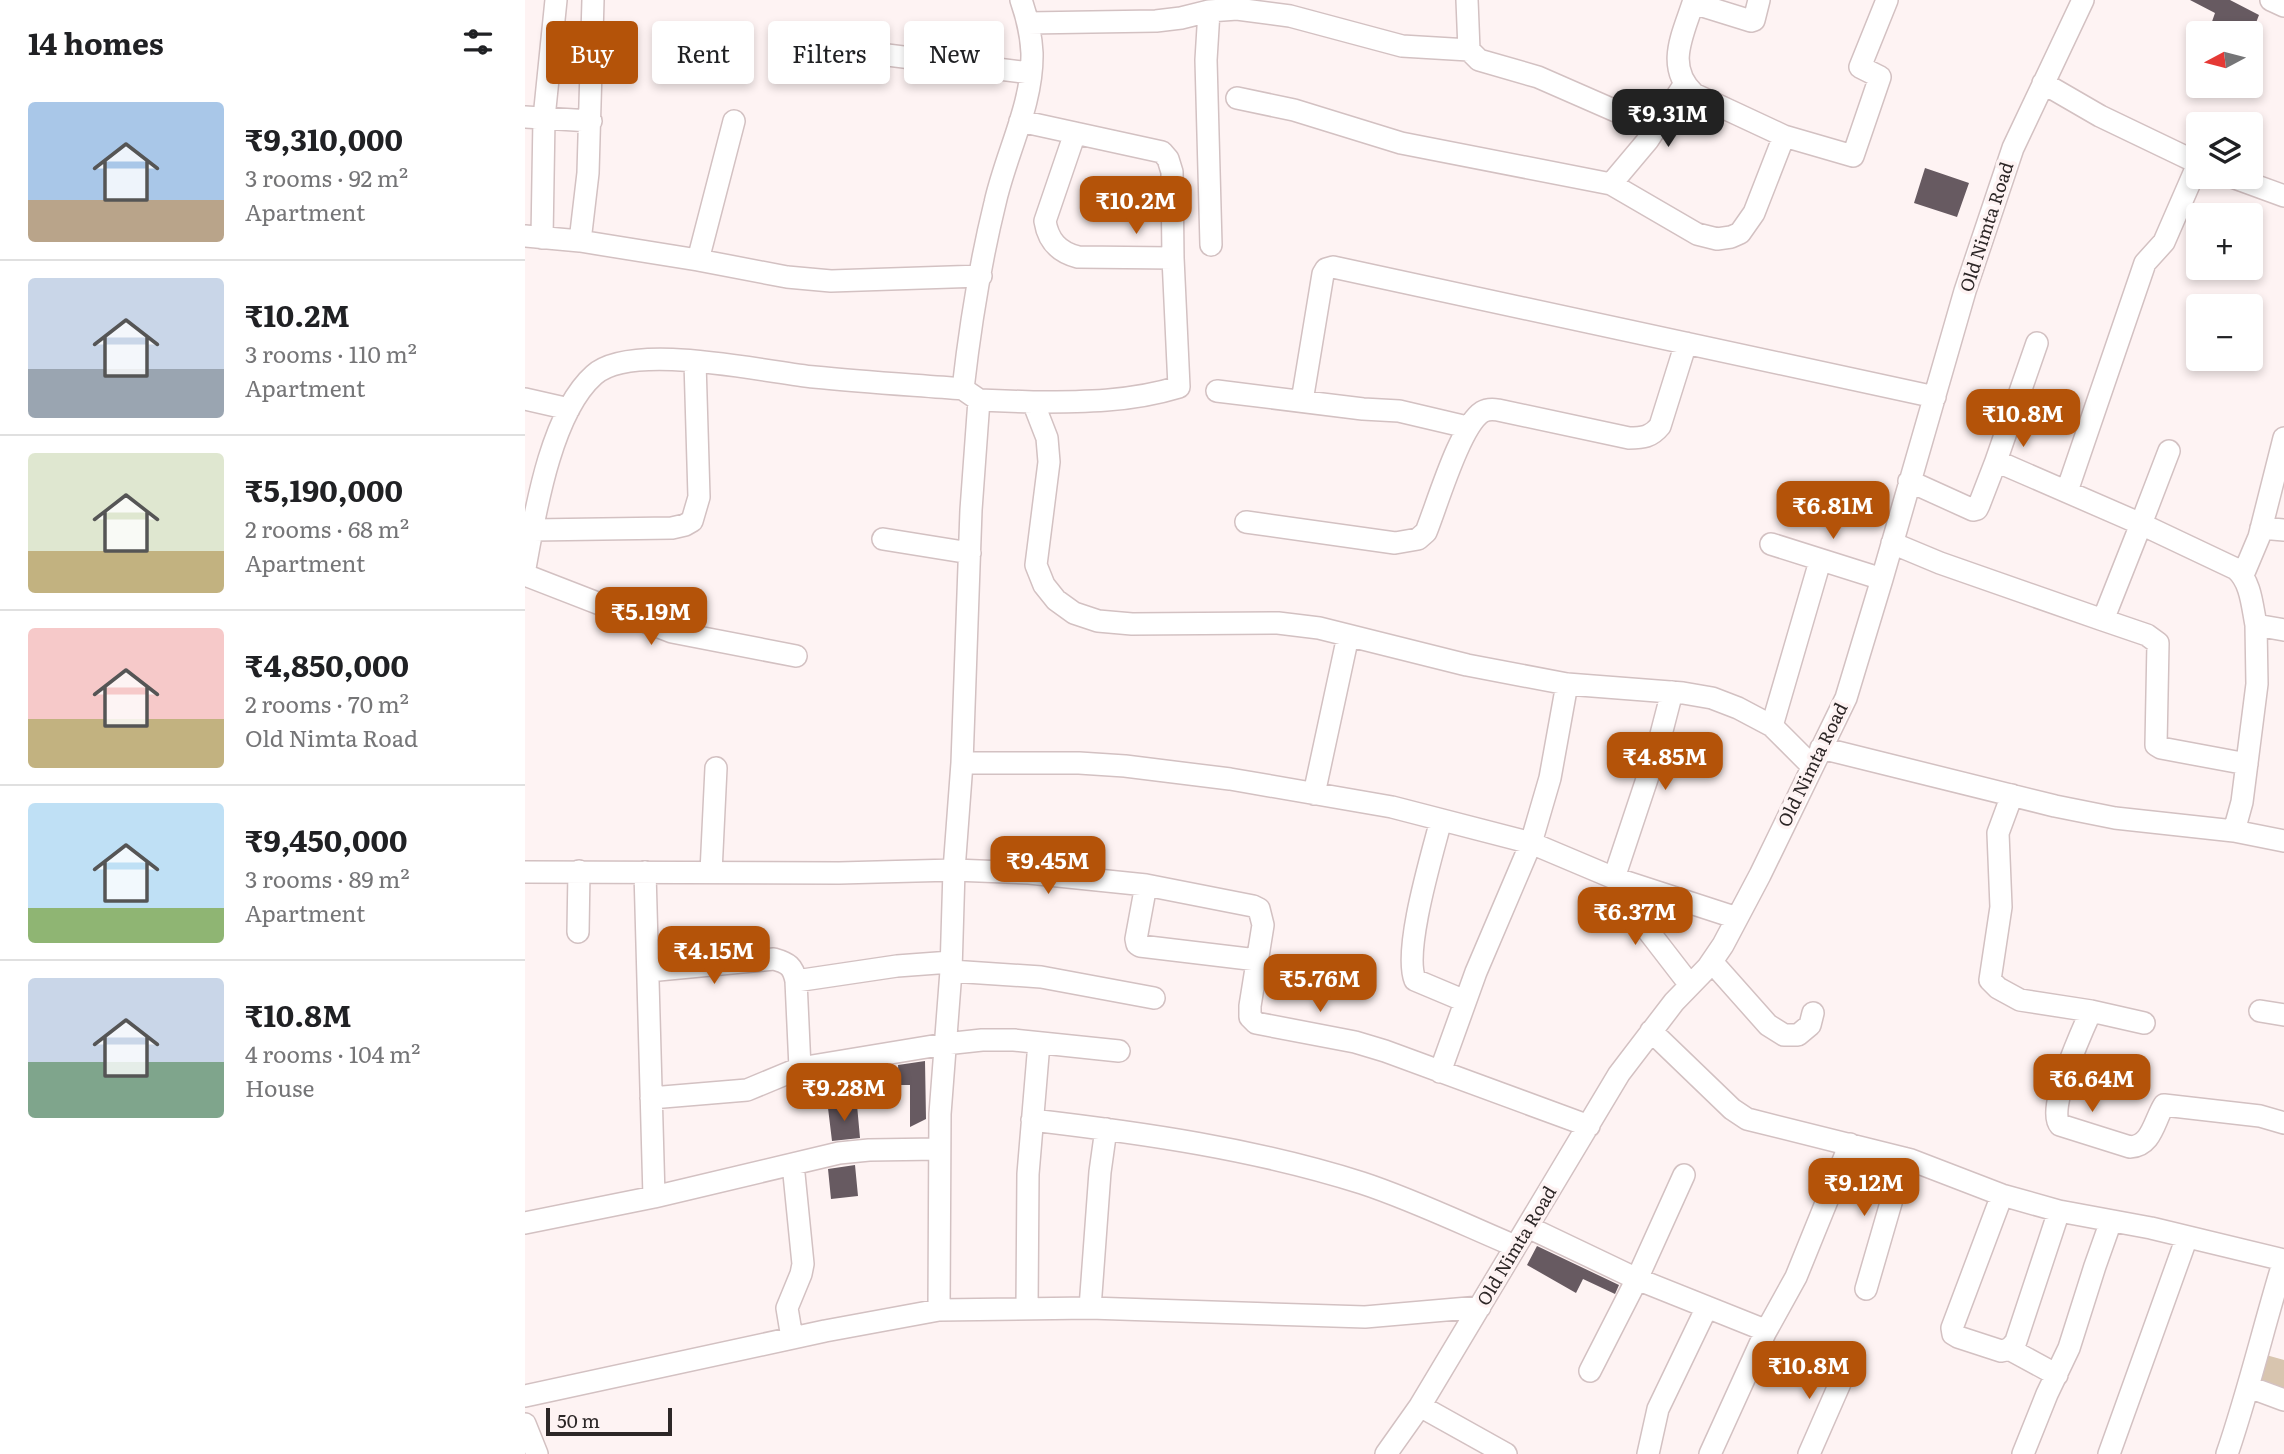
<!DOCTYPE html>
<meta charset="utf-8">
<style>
:root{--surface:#fff;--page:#f2f2f2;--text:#202124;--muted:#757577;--line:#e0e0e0;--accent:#b45309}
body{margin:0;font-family:Literata,serif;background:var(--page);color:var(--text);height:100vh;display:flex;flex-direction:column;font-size:26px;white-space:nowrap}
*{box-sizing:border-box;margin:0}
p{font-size:23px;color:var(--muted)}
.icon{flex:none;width:38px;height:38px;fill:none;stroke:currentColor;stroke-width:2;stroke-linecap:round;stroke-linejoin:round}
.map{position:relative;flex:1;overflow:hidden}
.drawer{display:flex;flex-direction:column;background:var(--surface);width:525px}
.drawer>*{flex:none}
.banner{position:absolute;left:21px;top:21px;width:665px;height:63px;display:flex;gap:14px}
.needle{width:46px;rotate:263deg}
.fabs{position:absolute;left:1661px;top:21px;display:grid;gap:14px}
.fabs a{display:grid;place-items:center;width:77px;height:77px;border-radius:7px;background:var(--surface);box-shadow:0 4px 10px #0003;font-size:35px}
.scale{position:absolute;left:21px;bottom:18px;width:126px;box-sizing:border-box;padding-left:7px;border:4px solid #2d2727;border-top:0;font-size:19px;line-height:24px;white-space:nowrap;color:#2d2727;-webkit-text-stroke:5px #fef3f3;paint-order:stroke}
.price{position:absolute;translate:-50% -60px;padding:0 16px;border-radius:14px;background:var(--accent);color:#fff;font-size:23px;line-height:46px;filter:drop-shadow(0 2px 4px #0008)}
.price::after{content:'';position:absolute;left:50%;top:42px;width:21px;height:16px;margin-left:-10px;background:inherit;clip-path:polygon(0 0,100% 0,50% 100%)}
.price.active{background:#222;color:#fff}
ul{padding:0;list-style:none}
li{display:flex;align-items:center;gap:21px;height:175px;padding:0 28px}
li+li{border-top:2px solid var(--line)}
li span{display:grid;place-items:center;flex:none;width:196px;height:140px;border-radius:7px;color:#555}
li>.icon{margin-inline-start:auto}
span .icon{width:84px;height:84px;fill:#fffc;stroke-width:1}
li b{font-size:30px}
h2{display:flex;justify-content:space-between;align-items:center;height:84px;padding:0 28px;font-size:30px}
.chip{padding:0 24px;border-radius:7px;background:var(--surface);box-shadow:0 4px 10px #0003;font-size:24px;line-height:63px}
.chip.active{background:var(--accent);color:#fff}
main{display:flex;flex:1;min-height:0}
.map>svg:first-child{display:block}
.green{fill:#d8c5af}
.building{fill:#675a61}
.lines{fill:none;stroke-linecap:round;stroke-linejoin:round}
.minor-casing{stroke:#d3c1c2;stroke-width:24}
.minor{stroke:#fff;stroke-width:21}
.labels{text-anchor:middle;stroke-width:7;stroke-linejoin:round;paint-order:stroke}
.street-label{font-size:18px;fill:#2d2727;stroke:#fef3f3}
</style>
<main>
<section class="drawer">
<h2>14 homes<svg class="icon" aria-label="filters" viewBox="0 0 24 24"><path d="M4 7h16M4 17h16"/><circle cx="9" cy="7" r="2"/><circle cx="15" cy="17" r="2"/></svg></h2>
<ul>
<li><span style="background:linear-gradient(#a9c7e8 70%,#b9a48a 0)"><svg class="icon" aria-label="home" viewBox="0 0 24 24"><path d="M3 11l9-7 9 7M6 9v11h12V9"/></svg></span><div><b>₹9,310,000</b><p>3 rooms · 92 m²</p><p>Apartment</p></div></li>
<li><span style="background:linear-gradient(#c9d6e8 65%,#9aa5b1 0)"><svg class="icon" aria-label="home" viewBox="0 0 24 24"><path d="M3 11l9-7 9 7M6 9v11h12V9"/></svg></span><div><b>₹10.2M</b><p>3 rooms · 110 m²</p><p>Apartment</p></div></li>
<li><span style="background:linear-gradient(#dfe7d0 70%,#c2b280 0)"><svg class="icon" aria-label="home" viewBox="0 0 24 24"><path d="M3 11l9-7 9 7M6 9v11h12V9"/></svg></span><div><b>₹5,190,000</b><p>2 rooms · 68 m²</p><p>Apartment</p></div></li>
<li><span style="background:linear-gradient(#f6c9c9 65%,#c2b280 0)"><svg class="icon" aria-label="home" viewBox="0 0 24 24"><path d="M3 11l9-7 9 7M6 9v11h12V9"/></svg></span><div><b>₹4,850,000</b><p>2 rooms · 70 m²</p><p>Old Nimta Road</p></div></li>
<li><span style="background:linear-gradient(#bfe0f5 75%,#8fb573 0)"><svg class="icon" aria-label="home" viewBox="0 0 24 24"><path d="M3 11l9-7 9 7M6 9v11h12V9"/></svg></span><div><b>₹9,450,000</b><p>3 rooms · 89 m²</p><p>Apartment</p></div></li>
<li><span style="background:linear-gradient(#c9d6e8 60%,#7fa58c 0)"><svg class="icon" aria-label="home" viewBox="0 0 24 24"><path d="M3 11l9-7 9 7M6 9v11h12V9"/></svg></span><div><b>₹10.8M</b><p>4 rooms · 104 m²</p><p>House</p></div></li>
</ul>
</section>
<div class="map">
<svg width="1759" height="1454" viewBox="0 0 1759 1454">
<rect width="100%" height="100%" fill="#fef3f3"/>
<!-- green -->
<path class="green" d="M1734,1353L1759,1360V1398L1731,1377Z"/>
<!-- building -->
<path class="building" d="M1665,0H1705L1734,15L1727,33H1683L1690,13Z
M1400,168L1444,183L1432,217L1389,203Z
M400,1061L401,1119L385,1127V1085H374L373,1065Z
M332,1105L335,1138L307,1141L303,1108Z
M330,1165L333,1196L306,1199L303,1169Z
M1012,1246L1094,1285L1090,1294L1058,1279L1051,1293L1002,1265Z"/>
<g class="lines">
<defs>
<path id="minor" d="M496,0C502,17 506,34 507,53C508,105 481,153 470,203C455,264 445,327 438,389L454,400L508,402L522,438L524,462L511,565L519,585L531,600L549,613L573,621L607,624L753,623L794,628L942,665L1042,684L1158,693L1187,698L1213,708L1247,726L1287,766
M1169,0C1159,33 1139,66 1169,94L1259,136L1328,156L1355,77L1335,67L1362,0
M1746,0L1759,6
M1168,3L1226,21L1229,20L1234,0
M684,11L681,60L686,245
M503,23L631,21L656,18L684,11L712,9L765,16L877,46L944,50L942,0
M315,49L505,73
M944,50L954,60L1013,77L1093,112
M1518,83L1575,116L1673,163
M712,98L769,110L876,143L1086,184L1172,234L1192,239L1206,237L1215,233L1229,213L1259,136
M0,117L66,121
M495,121L637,152L643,159L647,172L648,258L553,257C533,252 523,240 520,221L550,133
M1707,177L1759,196
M1086,184L1123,140L1159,85
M0,236L55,241L63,173L68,0
M17,238L19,118L31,0
M55,241L173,260L209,121
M173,260L262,277L306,281L456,276
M692,391L838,409L874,411L942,427
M0,399L44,409
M777,401L798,274L801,269L808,267L1410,397
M508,402C558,402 605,402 654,387L648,258
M1471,461L1512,343
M1384,481L1448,510L1452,509L1454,505L1471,461L1616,524L1644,451
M1542,491L1620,263L1639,242L1673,164
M721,522L870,543L893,539L901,532C912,505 935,426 957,412C962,409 967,409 973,410L1104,438C1118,438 1126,437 1135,426L1161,343
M1736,528L1759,530
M8,530L147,528L160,525L167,521L174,497L170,362
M358,539L445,553
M1367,543L1415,563L1578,620L1616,524L1711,569C1726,582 1727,605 1731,625L1759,630
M1246,544L1357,579
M0,568C10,513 26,413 69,375C107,341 239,372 289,377C338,382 388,385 438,389
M0,575L147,632L271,656
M1718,575L1734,537L1759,438
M1578,620L1622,635L1633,643L1631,745L1636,748L1722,764
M1247,726L1293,568
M1296,748L1530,806L1590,818L1709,831L1759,841
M437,763H554L600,766L705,779L867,807L1006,843L1089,878L1212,918
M789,794L823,636
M1487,795L1473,833L1476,907L1465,980L1473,988L1495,1000L1566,1011L1619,1023
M916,820C907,855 878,950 890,980L940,1001
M1709,831L1717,802L1732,684L1731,625
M0,872L314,873L429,870L504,873L621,885L728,906L734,909L738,925L725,1006V1017L731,1023L830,1042L860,1051L1064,1126
M120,872L129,1197
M186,872L191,768
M1089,878L1133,746L1147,692
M1106,884L1114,919L1165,985
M621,885L611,939L612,944L615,946L732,960
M53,932L54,871
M426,962L372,966L271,981L275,1068L420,1044L457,1040H489L594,1051
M1187,962L1243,1025L1259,1035H1273L1285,1025L1288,1013
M123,971L249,959C263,963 268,966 271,981
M426,971L516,977L629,998
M1566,1011C1557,1031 1521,1110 1535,1125L1605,1147C1627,1146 1629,1121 1639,1105L1735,1116L1759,1123
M1735,1011L1759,1015
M1126,1031L1207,1109L1222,1119L1386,1160L1477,1195L1534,1211L1626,1228L1759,1260
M915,1072L951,972L1006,843L1025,778L1042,684
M126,1098L222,1090L275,1068
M507,1120C618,1133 730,1149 837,1183C889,1200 940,1225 990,1246
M1477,1195L1427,1328L1428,1334L1433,1337L1476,1351C1484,1350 1487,1347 1491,1341L1534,1211
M0,1223L129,1197L314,1153L344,1150L414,1149
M1003,1227L1112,1279L1237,1329L1240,1333L1185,1454
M1341,1289L1379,1158
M502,1307L503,1174L514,1043
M565,1308L575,1172L581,1129
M414,1310L415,1114L426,971L429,870L437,763L446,510L454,400
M1240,1333L1271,1277L1325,1144
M267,1338L262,1308L276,1274L278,1264L268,1164
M1484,1349L1532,1375
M1065,1371L1112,1279L1159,1175
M1724,1387L1759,1400
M0,1396L300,1331L414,1310L565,1308L840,1317L955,1307
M895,1406L981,1454
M0,1424L12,1454
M861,1454L895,1406L1094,1074L1149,1002L1183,967L1198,945L1235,875L1321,698L1357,579L1440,291L1488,148L1558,0
M1123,1454L1133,1409L1182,1307
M1284,1454L1323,1365
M1498,1454L1522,1394L1544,1348L1570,1266L1586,1221
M1584,1454L1662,1237
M1702,1454C1724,1390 1739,1325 1759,1260"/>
</defs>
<!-- minor casing -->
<use href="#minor" class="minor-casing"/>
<!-- minor -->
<use href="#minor" class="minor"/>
</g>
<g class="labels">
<!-- street labels -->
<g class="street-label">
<text transform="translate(1462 227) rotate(-72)" y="6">Old Nimta Road</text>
<text transform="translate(1288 765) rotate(-64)" y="6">Old Nimta Road</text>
<text transform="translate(992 1246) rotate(-59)" y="6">Old Nimta Road</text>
</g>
</g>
</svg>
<div class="fabs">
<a><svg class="needle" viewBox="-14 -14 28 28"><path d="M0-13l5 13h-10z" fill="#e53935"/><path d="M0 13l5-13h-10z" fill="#757577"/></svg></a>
<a><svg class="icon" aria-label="layers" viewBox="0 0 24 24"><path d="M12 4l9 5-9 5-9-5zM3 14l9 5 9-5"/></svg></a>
<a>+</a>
<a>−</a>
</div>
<div class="scale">50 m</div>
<b class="price active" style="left:1143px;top:149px">₹9.31M</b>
<b class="price" style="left:611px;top:236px">₹10.2M</b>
<b class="price" style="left:1498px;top:449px">₹10.8M</b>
<b class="price" style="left:1308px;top:541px">₹6.81M</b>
<b class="price" style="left:126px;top:647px">₹5.19M</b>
<b class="price" style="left:1140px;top:792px">₹4.85M</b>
<b class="price" style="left:523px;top:896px">₹9.45M</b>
<b class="price" style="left:1110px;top:947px">₹6.37M</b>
<b class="price" style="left:189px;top:986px">₹4.15M</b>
<b class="price" style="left:795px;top:1014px">₹5.76M</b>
<b class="price" style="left:1567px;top:1114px">₹6.64M</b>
<b class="price" style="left:319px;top:1123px">₹9.28M</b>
<b class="price" style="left:1339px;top:1218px">₹9.12M</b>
<b class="price" style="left:1284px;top:1401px">₹10.8M</b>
<div class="banner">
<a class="chip active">Buy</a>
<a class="chip">Rent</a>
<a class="chip">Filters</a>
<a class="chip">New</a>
</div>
</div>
</main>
